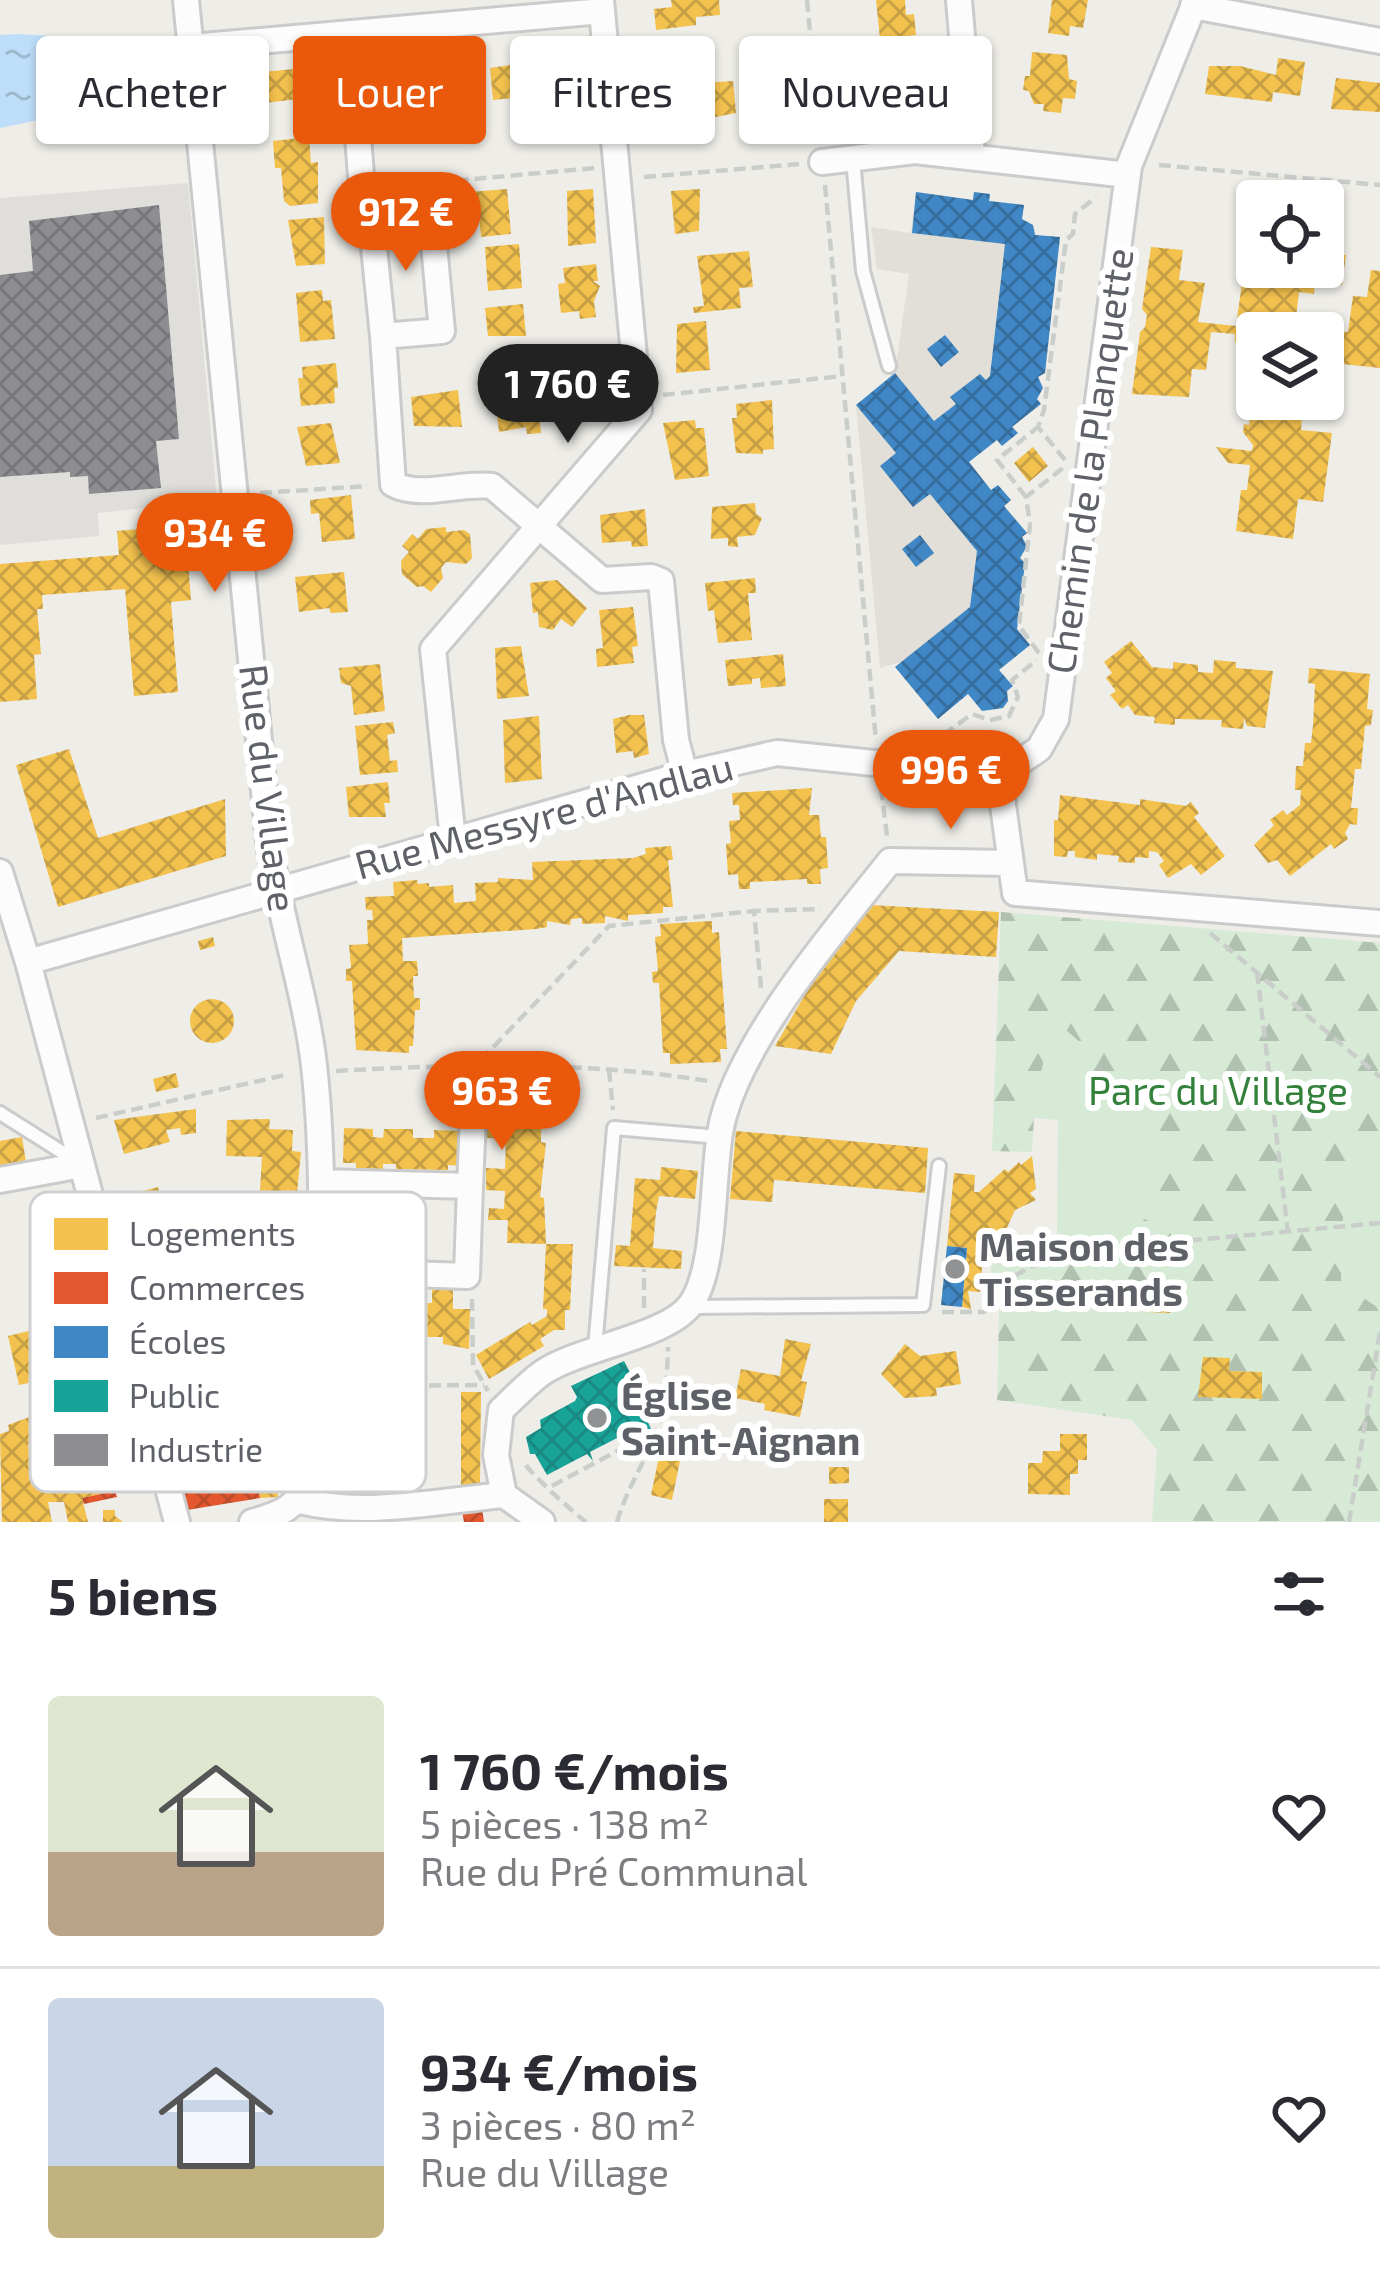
<!DOCTYPE html>
<html lang="fr">
<meta charset="utf-8">
<style>
:root{--surface:#fff;--page:#f2f2f3;--text:#2b2b33;--muted:#7c7c81;--line:#e1e1e2;--accent:#ea580c}
body{margin:0;font-family:"Exo 2",sans-serif;background:var(--page);color:var(--text);height:100vh;display:flex;flex-direction:column;font-size:45px;white-space:nowrap}
*{box-sizing:border-box;margin:0}
p{font-size:39px;color:var(--muted)}
.icon{flex:none;width:66px;height:66px;fill:none;stroke:currentColor;stroke-width:2;stroke-linecap:round;stroke-linejoin:round}
.map{position:relative;height:1522px;overflow:hidden}
.details{display:flex;flex-direction:column;background:var(--surface);flex:1}
.details>*{flex:none}
.guide{position:absolute;left:36px;top:36px;width:1308px;height:108px;display:flex;gap:24px}
.fabs{position:absolute;left:1236px;top:180px;display:grid;gap:24px}
.fabs a{display:grid;place-items:center;width:108px;height:108px;border-radius:12px;background:var(--surface);box-shadow:0 3px 9px #0004;font-size:60px}
.price{position:absolute;translate:-50% -102px;padding:0 27px;border-radius:42px;background:var(--accent);color:#fff;font-size:39px;line-height:78px;filter:drop-shadow(0 3px 6px #0008)}
.price::after{content:'';position:absolute;left:50%;top:72px;width:36px;height:27px;margin-left:-18px;background:inherit;clip-path:polygon(0 0,100% 0,50% 100%)}
.price.active{background:#222;color:#fff}
ul{padding:0;list-style:none}
li{display:flex;align-items:center;gap:36px;height:300px;padding:0 48px}
li+li{border-top:3px solid var(--line)}
li span{display:grid;place-items:center;flex:none;width:336px;height:240px;border-radius:12px;color:#555}
li>.icon{margin-inline-start:auto}
span .icon{width:144px;height:144px;fill:#fffc;stroke-width:1}
li b{font-size:51px}
h2{display:flex;justify-content:space-between;align-items:center;height:144px;padding:0 48px;font-size:51px}
.tag{padding:0 42px;border-radius:12px;background:var(--surface);box-shadow:0 3px 9px #0004;font-size:42px;line-height:108px}
.tag.active{background:var(--accent);color:#fff}
.map>svg:first-child{display:block}
.industrial{fill:#dfdeda}
.education{fill:#e1dfd8}
.green{fill:#d6ead5}
.forest{fill:url(#forest-firs)}
.water{fill:url(#water-ripples)}
.homes{fill:url(#homes-cross-hatch)}
.shops{fill:url(#shops-cross-hatch)}
.schools{fill:url(#schools-cross-hatch)}
.public{fill:url(#public-cross-hatch)}
.industry{fill:url(#industry-cross-hatch)}
.lines{fill:none;stroke-linecap:round;stroke-linejoin:round}
.lane-casing{stroke:#cbcbcb;stroke-width:18}
.street-casing{stroke:#cbcbcb;stroke-width:30}
.path{stroke:#cacecb;stroke-width:4.5;stroke-dasharray:12 6;stroke-linecap:butt}
.lane{stroke:#fcfcfc;stroke-width:12}
.street{stroke:#fcfcfc;stroke-width:24}
.poi-dot{fill:#909294;stroke:#fff;stroke-width:4.5}
.labels{text-anchor:middle;stroke-width:12;stroke-linejoin:round;paint-order:stroke}
.street-label{font-size:39px;fill:#5e6167;stroke:#fff}
.park-label{font-size:39px;fill:#33813a;stroke:#fff}
.poi-label{font-size:39px;font-weight:bold;fill:#5e6167;stroke:#fff;text-anchor:start}
.key{fill:#fff;stroke:#cfd0d1;stroke-width:3}
.key-label{font-size:33px;fill:#5e6167}
</style>
<div class="map">
<svg width="1380" height="1522" viewBox="0 0 1380 1522">
<defs>
<pattern id="forest-firs" width="22" height="20" patternUnits="userSpaceOnUse" patternTransform="scale(3)"><rect width="22" height="20" fill="#d6ead5"/><path d="M5 1l3.5 6h-7zM16 11l3.5 6h-7z" fill="#b1c1b1"/></pattern>
<pattern id="water-ripples" width="26" height="14" patternUnits="userSpaceOnUse" patternTransform="scale(3)"><rect width="26" height="14" fill="#bdddf8"/><path d="M2 4q2-2 4 0t4 0M15 11q2-2 4 0t4 0" fill="none" stroke="#9db7cd"/></pattern>
<pattern id="homes-cross-hatch" width="8" height="8" patternUnits="userSpaceOnUse" patternTransform="scale(3)"><rect width="8" height="8" fill="#f2c14e"/><path d="M0 0l8 8M0 8l8-8" fill="none" stroke="#c7a045"/></pattern>
<pattern id="shops-cross-hatch" width="8" height="8" patternUnits="userSpaceOnUse" patternTransform="scale(3)"><rect width="8" height="8" fill="#e4572e"/><path d="M0 0l8 8M0 8l8-8" fill="none" stroke="#bc4b2b"/></pattern>
<pattern id="schools-cross-hatch" width="8" height="8" patternUnits="userSpaceOnUse" patternTransform="scale(3)"><rect width="8" height="8" fill="#3f88c5"/><path d="M0 0l8 8M0 8l8-8" fill="none" stroke="#366d9c"/></pattern>
<pattern id="public-cross-hatch" width="8" height="8" patternUnits="userSpaceOnUse" patternTransform="scale(3)"><rect width="8" height="8" fill="#17a398"/><path d="M0 0l8 8M0 8l8-8" fill="none" stroke="#188880"/></pattern>
<pattern id="industry-cross-hatch" width="8" height="8" patternUnits="userSpaceOnUse" patternTransform="scale(3)"><rect width="8" height="8" fill="#8d8d92"/><path d="M0 0l8 8M0 8l8-8" fill="none" stroke="#76777b"/></pattern>
</defs>
<rect width="100%" height="100%" fill="#eeede8"/>
<!-- industrial -->
<path class="industrial" d="M188,183L217,500L98,513L99,536L0,545V198Z"/>
<!-- education -->
<path class="education" d="M916,192L972,200L974,192L990,194V201L1024,205L1022,219L1033,225L1036,235L1060,237L1045,373L1039,377L1043,388L1037,399L1041,404L1013,426L1018,433L1002,446L996,440L969,462L991,490L998,485L1011,500L1005,506L1027,533L1022,538L1027,546L1021,558L1025,563L1017,629L880,668L856,405L895,373L909,274L877,269L871,227L911,233Z"/>
<!-- green -->
<path class="green" d="M1001,912L1380,943V1522L1096,1283L985,1312L991,1266L1057,1236L1058,1120L995,1114Z"/>
<!-- forest -->
<path class="forest" d="M1001,912L1380,943V1143L1344,1183L1341,1283L1380,1309V1522H1152L1157,1450L1132,1420L997,1400L1000,1275L1157,1215L1162,1140L1072,1078L1087,1048L1053,1019L1035,1100L1032,1152L992,1151Z"/>
<!-- water -->
<path class="water" d="M20,34L99,39L129,60L128,88L102,107L0,128V35Z"/>
<!-- homes -->
<path class="homes" d="M671,0H719L720,15L696,17V25L656,30L654,9L672,7Z
M876,0H905L906,15L914,14L916,35L880,39Z
M1052,0H1088L1083,28L1070,26L1069,36L1048,33Z
M1032,52L1067,55L1069,79L1077,81L1075,99L1063,98L1061,113L1043,111L1044,104H1034L1029,91L1023,90L1025,76H1030Z
M1278,58L1305,62L1300,96L1273,92L1272,102L1205,94L1209,66H1240L1276,75Z
M917,60L918,75L904,76L905,85H909L911,107L898,108L896,118L886,119L883,109L873,110L871,76H864L862,64Z
M536,61L540,102L524,104L523,97L493,100L490,68Z
M592,63L595,93L557,97L554,70Z
M478,66L483,120L437,124L435,96L460,93L457,68Z
M305,68L308,98L255,104L252,73Z
M420,72L425,118L405,120L404,113L380,116L377,79Z
M1336,78L1380,83V112L1331,109Z
M733,81L736,113L690,122L689,110L672,112L673,85Z
M309,137L311,163L318,162V203L290,206L284,201L281,168H275L273,141Z
M507,189L511,234L481,237L479,214L472,215L470,192Z
M593,189L596,243L568,246L567,191Z
M700,189L699,231L675,234L671,191Z
M324,217L325,264L296,266L288,220Z
M1251,219L1257,220V267H1323V228L1343,230L1339,254L1346,255L1342,285L1315,281L1314,294L1299,292L1295,326L1348,332L1353,296L1367,297L1371,270L1380,271V368L1323,362V333H1257V345L1235,342V334L1211,332L1206,370L1192,369L1189,397L1132,394L1140,332L1145,327L1147,315L1142,309L1151,247L1183,250L1179,280L1205,283L1198,322L1236,326Z
M519,244L522,288L488,291L485,247Z
M749,251L753,287L739,288L741,308L694,313L693,307L704,306L697,256Z
M596,264L598,281H593L600,286L594,301L596,317L580,319L579,311L561,313L558,284L565,283L563,268Z
M322,290L323,301L331,300L335,339L300,342L296,293Z
M523,304L526,336H488L485,308Z
M706,321L710,370L676,373L677,324Z
M599,355L603,397L562,402L558,360Z
M336,363L338,388H334L335,403L301,406L298,378H303L302,367Z
M1254,382L1257,399H1311L1309,417H1302L1301,430L1332,433L1323,502L1298,499L1293,539L1236,531L1241,490H1247L1250,465L1228,463L1216,447L1252,451L1253,445L1243,432L1244,424L1249,425Z
M458,390L462,427L414,426L411,397Z
M525,392L526,403L538,402L541,433L527,434L526,427L499,432L495,395Z
M772,400L774,449L763,450V454L736,453L732,418H737L736,404Z
M695,420L696,428H704L709,476L675,480L663,423Z
M331,423L340,463L306,466L297,427Z
M1033,447L1048,466L1029,482L1014,463Z
M351,495L355,539L322,542L319,513L311,514L310,500Z
M755,503L756,514L762,518L755,535L737,537L738,547L728,546V538L711,539L712,507Z
M645,509L648,546L632,547L631,541L602,543L600,515Z
M164,527L165,540L186,539L191,600L171,602L178,692L134,696L125,589L42,595L43,609H37L41,654L34,655L37,699L0,702V564L119,555L117,531Z
M446,527V532L464,530L470,534L472,558L466,564L446,562L441,568L443,578L431,592L423,586L417,587L402,574L401,561L409,552L402,546L412,534L418,539L426,529Z
M344,572L348,612L331,613L329,608L299,612L295,577Z
M755,578L756,593H748L752,640L718,643L714,610L708,611L705,583Z
M557,580L587,608L572,627L561,619L553,630L539,627L538,612L533,613L530,583Z
M633,607L638,646L632,647L634,663L597,667L596,649L603,648L599,610Z
M1131,641L1152,667L1173,669V662L1198,665V672L1213,673L1214,660L1236,662V668L1273,671L1265,728L1247,726L1244,718L1243,729L1221,727L1222,720L1175,719V725L1154,723L1155,717L1135,715L1128,705L1122,709L1110,695L1116,691L1106,678L1112,673L1104,662Z
M521,646L529,696L497,699L495,648Z
M783,654L786,686L761,688L760,678L752,679V684L728,686L725,660Z
M380,664L385,711L354,715L351,686L341,683L339,668Z
M1309,668L1370,674L1367,709L1373,710L1371,725L1365,726L1361,769H1355L1351,808H1358L1357,825L1350,824L1345,833L1348,839L1334,849L1331,844L1290,876L1277,860L1268,863L1254,845L1274,825L1270,820L1283,810L1287,815L1300,805L1301,790H1295L1296,766H1303L1305,743H1311L1313,725L1315,684L1308,683Z
M629,715H644L649,754L634,758L633,751L616,753L613,719Z
M539,716L542,779L505,783L503,720Z
M393,722L395,733L387,735L390,761L397,760L398,772L360,775L355,726Z
M69,749L98,838L225,799L226,856L58,907L16,765Z
M388,782L390,803H384L386,817H349L346,787Z
M812,788L809,815H819L821,837H826L828,868L820,869L821,884H807V879L773,881L750,882V889H739L738,874L728,875L726,844L731,843L729,821L740,820L739,805H733L732,793Z
M1060,795L1140,805V799L1186,806L1191,802L1199,813L1194,817L1225,856L1201,875L1191,864L1168,878L1159,865L1164,861L1157,852L1149,851V858L1135,857V863L1118,862L1119,856L1097,854V860L1075,857V851H1068L1067,857L1054,856V820H1058Z
M671,846L673,860H668L673,907H663V913L628,915V921L605,916V923L582,924V918L571,919L570,925L547,921V927L536,929L402,938L403,961H417L418,976H413L414,998H420V1010H415L413,1046H409V1053L356,1050L352,981H346V969L351,968L349,945L368,944L367,920H373L372,910H366L365,897L394,896L393,882L417,880L418,884L429,883V887L453,885L454,903L476,901L475,883L498,882V878L533,880L532,862L633,858L646,854L645,848Z
M871,905L999,912L996,957L899,951L856,1001L831,1054L775,1046L813,981Z
M712,921V933L719,932L727,1049H720L721,1062L670,1064V1053H663L659,983H653L652,972L658,971L655,937L661,936L660,924Z
M213,937L215,946L200,950L198,941Z
M190 1021a22 22 0 1 1 44 0a22 22 0 1 1-44 0Z
M176,1073L179,1087L156,1092L153,1079Z
M511,1098L550,1100L546,1128H541V1142L546,1143L540,1197L544,1198L546,1244L507,1243L508,1220H488L489,1208L504,1209L505,1191L486,1190V1168L505,1169L506,1138H487V1126L491,1127L492,1115L510,1116Z
M196,1109V1133L181,1135L180,1128L166,1130L170,1142L124,1154L114,1120Z
M270,1119L269,1129L293,1130L292,1151L301,1152L297,1193H303L304,1217L294,1288L260,1287L262,1244H269V1192L260,1191L262,1157L226,1156L227,1120Z
M344,1128L373,1129V1137L383,1138L384,1129H413V1138H434V1130L463,1131L462,1166L448,1165V1170L396,1169V1164H383V1169L356,1168V1163H343Z
M736,1131L928,1148L925,1193L774,1180L772,1202L730,1199Z
M22,1137L26,1162L0,1166V1141Z
M1032,1156L1036,1189L1030,1193L1036,1200L1015,1210L1000,1243L984,1244L980,1292L968,1291L971,1309L962,1307L967,1248L947,1246L954,1173L975,1175L974,1192H979L1005,1169L1008,1172L1019,1162L1021,1165Z
M661,1167L698,1171L695,1199L659,1196L656,1212L653,1248L682,1251L681,1269L614,1266L616,1245L630,1246L635,1178L660,1180Z
M158,1187L165,1213L184,1208L189,1224L182,1226L186,1241L128,1253L120,1222L134,1218L128,1195Z
M546,1244H573L570,1310H565V1330H554L540,1339L544,1346L489,1379L476,1355L530,1322L532,1325L547,1316V1309H543Z
M432,1283L453,1289V1309H470L469,1349L443,1344V1337H425L424,1341H415V1345H403L404,1341L374,1344V1339H358V1344L332,1349L334,1309H348L349,1289L370,1286L369,1306H385L386,1286L398,1287L397,1306L415,1307V1303H432Z
M1145,1292L1171,1293L1170,1313L1145,1312Z
M41,1328L53,1378L19,1385L8,1336Z
M785,1339L811,1344L801,1381L807,1382L800,1417L764,1410L765,1404L735,1398L741,1369L780,1376Z
M905,1344L920,1356L956,1351L961,1384L936,1388L937,1396L904,1398L881,1374Z
M1203,1357L1230,1358L1229,1371L1262,1372V1399L1198,1397Z
M271,1373L272,1388L255,1389V1398L237,1399L236,1391L222,1392L234,1415L291,1413L289,1475L278,1487V1497L260,1498L253,1466L215,1473L214,1483L180,1486L171,1452L183,1449L181,1440L188,1439L190,1448L204,1444L197,1405L208,1404L206,1385L219,1384V1377Z
M461,1392H481L480,1485L461,1486Z
M672,1392L687,1395L683,1411L669,1408Z
M96,1407L101,1409L103,1420L129,1414L130,1422L135,1420L144,1452L119,1458L122,1470L111,1472L115,1491L82,1498L88,1522H68L64,1502H48L52,1522H2L0,1434L9,1431L8,1425L32,1416L34,1443L28,1444L37,1490L49,1485L54,1487L46,1450L53,1449L50,1435L67,1431L63,1414Z
M1060,1434H1087V1460H1078V1474H1070V1495L1028,1494V1463H1042L1043,1451H1060Z
M662,1442L683,1446L672,1500L651,1495Z
M829,1467H849V1483L829,1484Z
M824,1499H848V1522H824Z
M103,1510H115V1516L123,1522H103Z"/>
<!-- shops -->
<path class="shops" d="M253,1466L260,1498L187,1510L180,1486L214,1483L215,1473Z
M115,1491L117,1497L84,1504L82,1498Z
M461,1506L482,1509L484,1522H464Z"/>
<!-- schools -->
<path class="schools" d="M916,192L973,200L974,192L990,194L989,201L1024,205L1022,219L1033,225L1035,235L1060,237L1045,373L1038,377L1043,388L1037,399L1041,404L1012,427L1018,433L1002,446L997,440L969,462L991,490L998,485L1011,500L1004,506L1027,533L1022,537L1027,546L1020,558L1025,563L1017,629L1030,645L999,670L1013,686L1007,691L1008,701L1003,708L982,711L968,694L938,719L895,667L970,607L977,551L930,494L913,507L880,466L896,453L856,405L895,373L934,421L956,404L950,397L980,374L986,380L990,376L1005,244L912,233Z
M945,335L959,352L941,367L927,349Z
M920,535L934,553L916,567L902,549Z
M947,1246L967,1248L962,1307L941,1305Z"/>
<!-- public -->
<path class="public" d="M624,1361L638,1388L633,1391L635,1394L650,1392L659,1404L647,1420L652,1431L649,1433L644,1424L590,1452L593,1461L587,1454L547,1475L535,1454H530L526,1437L541,1428L540,1420L575,1401L577,1397L571,1386Z"/>
<!-- industry -->
<path class="industry" d="M159,205L179,439L156,441L161,488L89,494L88,476L70,477V472L0,477V275L33,271L29,221Z"/>
<g class="lines">
<defs>
<path id="lane" d="M853,159L863,271L889,366
M0,1113L76,1161
M691,1307L923,1305L939,1166
M595,1348L614,1128L720,1137"/>
<path id="street" d="M186,0L269,842C279,917 305,990 314,1065C329,1202 317,1340 311,1477C297,1507 284,1513 252,1522
M959,0L972,155
M1196,0L1129,166L1056,719L1039,749L999,776L1015,893L1380,923
M1193,6L1380,41
M350,33L362,189L371,218L383,336L393,484C421,499 460,482 492,486L602,580L651,577L661,581L676,740L685,774
M191,47L602,11
M822,162L915,151L1128,175
M371,218L431,213L442,331L383,336
M453,840L433,649L639,410L601,0
M0,872L28,962L177,1522
M28,962L685,774L777,753L999,776
M0,1180L82,1165
M470,1186L473,1118
M320,1271L467,1276L470,1186L321,1182
M300,1501C365,1517 438,1501 504,1495
M542,1522L504,1495L496,1455L501,1410C514,1398 528,1383 542,1373C580,1347 668,1337 691,1304C719,1265 710,1163 724,1115C748,1031 836,929 890,861L1011,863"/>
</defs>
<!-- lane casing -->
<use href="#lane" class="lane-casing"/>
<!-- street casing -->
<use href="#street" class="street-casing"/>
<!-- path -->
<path class="path" d="M807,0L820,138
M1159,165L1380,185
M644,177L799,164
M825,185L876,741
M385,187L595,168
M663,395L842,376
M1065,460L1038,427L1044,410L1066,240L1073,234L1075,214L1096,197
M260,493L368,486
M1026,497L997,460L1038,427
M1039,653L1019,626L1030,524L1026,497L1063,468
M929,745L972,714L990,720L1009,716L1018,697L1012,680L1037,660
M881,788L887,836
M1210,933L1380,1077
M1257,972L1288,1233
M761,988L754,911L821,909
M609,1070L613,1110
M336,1071C460,1064 585,1061 708,1081
M475,1094L476,1065L609,926L754,911
M96,1118L289,1074
M472,1299L473,1365L488,1391
M644,1308V1269
M942,1312H984L1006,1281L1032,1266L1151,1244L1380,1223
M339,1386L484,1385
M526,1465C532,1475 575,1514 586,1522
M552,1486L658,1429
M617,1522C627,1487 648,1458 659,1424C667,1399 667,1373 668,1347
M1349,1522L1380,1332"/>
<!-- lane -->
<use href="#lane" class="lane"/>
<!-- street -->
<use href="#street" class="street"/>
</g>
<!-- markers -->
<g class="poi-dot">
<circle cx="955" cy="1269" r="12"/>
<circle cx="597" cy="1418" r="12"/>
</g>
<g class="labels">
<!-- street labels -->
<g class="street-label">
<text transform="translate(1090 461) rotate(-82)" y="14">Chemin de la Planquette</text>
<text transform="translate(268 788) rotate(83)" y="14">Rue du Village</text>
<text transform="translate(544 816) rotate(-15)" y="14">Rue Messyre d'Andlau</text>
</g>
<!-- park labels -->
<g class="park-label">
<text x="1218" y="1105">Parc du Village</text>
</g>
<!-- poi labels -->
<g class="poi-label">
<text x="979" y="1261">Maison des<tspan x="979" dy="45">Tisserands</tspan></text>
<text x="621" y="1410">Église<tspan x="621" dy="45">Saint-Aignan</tspan></text>
</g>
</g>
<!-- legend -->
<rect x="30" y="1192" width="396" height="300" rx="18" class="key"/>
<rect x="54" y="1218" width="54" height="32" fill="#f2c14e"/>
<rect x="54" y="1272" width="54" height="32" fill="#e4572e"/>
<rect x="54" y="1326" width="54" height="32" fill="#3f88c5"/>
<rect x="54" y="1380" width="54" height="32" fill="#17a398"/>
<rect x="54" y="1434" width="54" height="32" fill="#8d8d92"/>
<g class="key-label">
<text x="129" y="1246">Logements</text>
<text x="129" y="1300">Commerces</text>
<text x="129" y="1354">Écoles</text>
<text x="129" y="1408">Public</text>
<text x="129" y="1462">Industrie</text>
</g>
</svg>
<div class="fabs">
<a><svg class="icon" aria-label="locate" viewBox="0 0 24 24"><circle cx="12" cy="12" r="6"/><path d="M12 2v4M12 18v4M2 12h4M18 12h4"/></svg></a>
<a><svg class="icon" aria-label="layers" viewBox="0 0 24 24"><path d="M12 4l9 5-9 5-9-5zM3 14l9 5 9-5"/></svg></a>
</div>
<b class="price" style="left:406px;top:274px">912 €</b>
<b class="price active" style="left:568px;top:446px">1 760 €</b>
<b class="price" style="left:215px;top:595px">934 €</b>
<b class="price" style="left:951px;top:832px">996 €</b>
<b class="price" style="left:502px;top:1153px">963 €</b>
<div class="guide">
<a class="tag">Acheter</a>
<a class="tag active">Louer</a>
<a class="tag">Filtres</a>
<a class="tag">Nouveau</a>
</div>
</div>
<section class="details">
<h2>5 biens<svg class="icon" aria-label="filters" viewBox="0 0 24 24"><path d="M4 7h16M4 17h16"/><circle cx="9" cy="7" r="2"/><circle cx="15" cy="17" r="2"/></svg></h2>
<ul>
<li><span style="background:linear-gradient(#dfe7d0 65%,#b9a48a 0)"><svg class="icon" aria-label="home" viewBox="0 0 24 24"><path d="M3 11l9-7 9 7M6 9v11h12V9"/></svg></span><div><b>1 760 €/mois</b><p>5 pièces · 138 m²</p><p>Rue du Pré Communal</p></div><svg class="icon" aria-label="heart" viewBox="0 0 24 24"><path d="M12 20l-8-8c-3-5 5-10 8-4 3-6 11-1 8 4z"/></svg></li>
<li><span style="background:linear-gradient(#c9d6e8 70%,#c2b280 0)"><svg class="icon" aria-label="home" viewBox="0 0 24 24"><path d="M3 11l9-7 9 7M6 9v11h12V9"/></svg></span><div><b>934 €/mois</b><p>3 pièces · 80 m²</p><p>Rue du Village</p></div><svg class="icon" aria-label="heart" viewBox="0 0 24 24"><path d="M12 20l-8-8c-3-5 5-10 8-4 3-6 11-1 8 4z"/></svg></li>
</ul>
</section>
